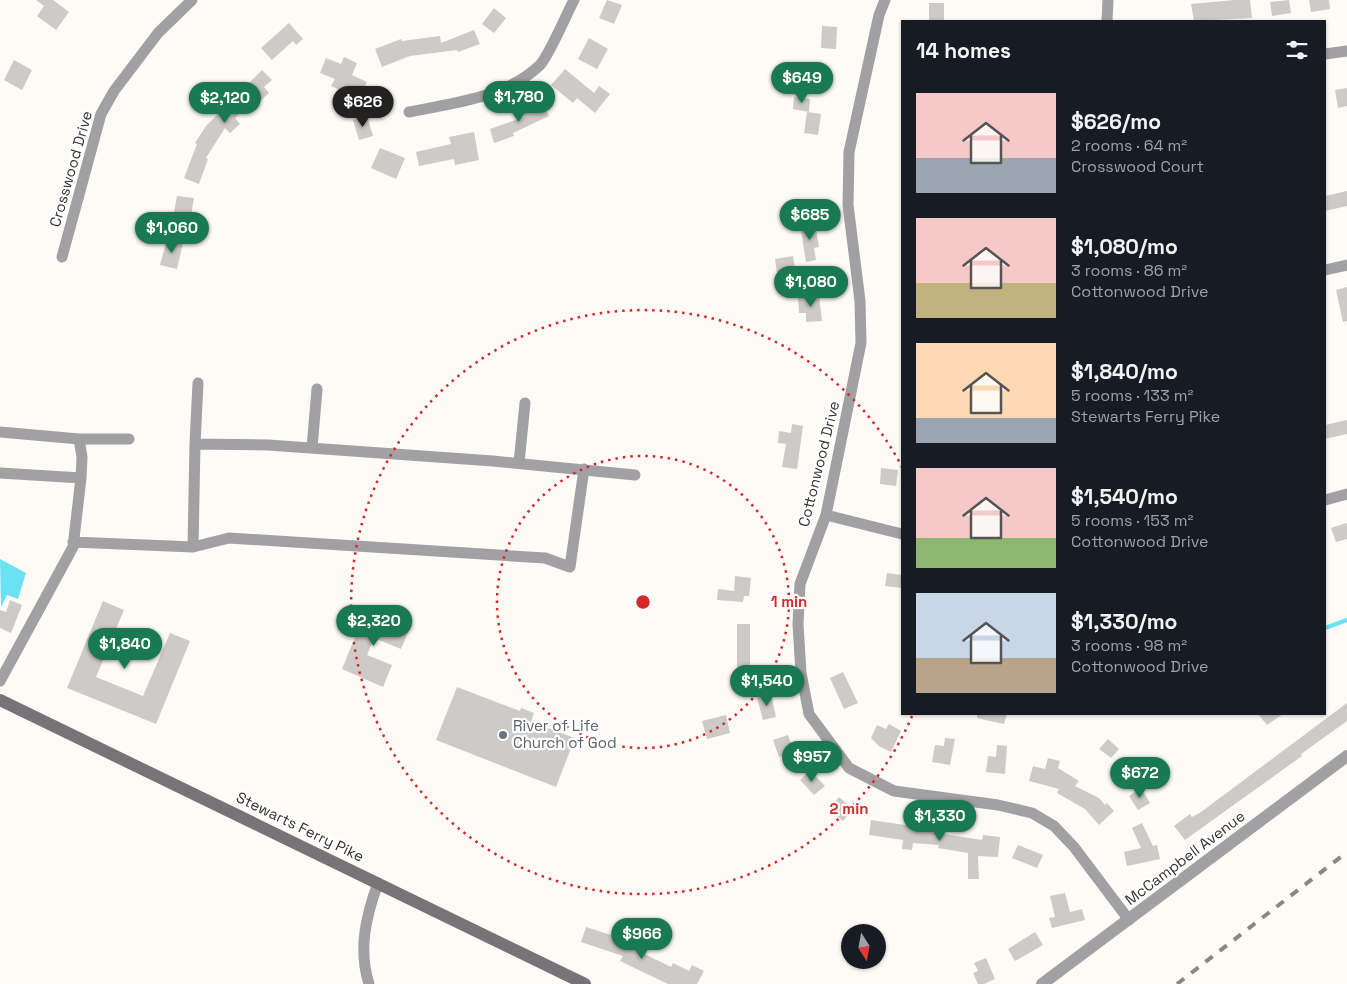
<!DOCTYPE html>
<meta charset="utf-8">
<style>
:root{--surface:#171b24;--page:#242831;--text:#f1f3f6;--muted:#9ea1a6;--accent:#197950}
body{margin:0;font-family:"Space Grotesk",sans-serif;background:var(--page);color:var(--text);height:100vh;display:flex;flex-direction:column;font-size:19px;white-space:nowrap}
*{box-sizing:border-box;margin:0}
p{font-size:16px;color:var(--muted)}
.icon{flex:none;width:28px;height:28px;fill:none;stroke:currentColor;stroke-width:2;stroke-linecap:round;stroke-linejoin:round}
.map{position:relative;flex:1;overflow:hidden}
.side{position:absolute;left:901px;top:20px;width:425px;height:695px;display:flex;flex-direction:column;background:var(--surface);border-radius:0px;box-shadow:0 1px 4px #0004}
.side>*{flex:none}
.needle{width:32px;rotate:169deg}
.tools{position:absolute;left:841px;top:924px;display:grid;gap:10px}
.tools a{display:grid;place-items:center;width:45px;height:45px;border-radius:50%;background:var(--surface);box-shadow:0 1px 4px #0004;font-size:25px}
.price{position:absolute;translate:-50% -42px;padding:0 11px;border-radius:18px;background:var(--accent);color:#fff;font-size:16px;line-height:32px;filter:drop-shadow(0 1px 2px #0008)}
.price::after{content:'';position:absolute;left:50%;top:30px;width:15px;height:11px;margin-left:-8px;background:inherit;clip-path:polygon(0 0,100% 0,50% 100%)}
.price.active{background:#222;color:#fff}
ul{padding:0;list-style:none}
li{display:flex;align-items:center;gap:15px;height:125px;padding:0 15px}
li span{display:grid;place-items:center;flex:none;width:140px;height:100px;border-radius:0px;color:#555}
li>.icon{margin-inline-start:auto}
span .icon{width:60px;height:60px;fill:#fffc;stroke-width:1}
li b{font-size:21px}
h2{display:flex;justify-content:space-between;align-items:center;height:60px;padding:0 15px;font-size:21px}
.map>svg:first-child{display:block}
.water{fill:#6ae2f3}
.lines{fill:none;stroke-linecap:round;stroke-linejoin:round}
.stream{stroke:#6ae2f3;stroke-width:4}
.building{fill:#cecac7}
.minor{stroke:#a1a0a2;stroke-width:11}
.tertiary{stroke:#a1a0a2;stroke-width:12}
.secondary{stroke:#767477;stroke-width:12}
.rail{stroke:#8a8885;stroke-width:4;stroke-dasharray:9 9;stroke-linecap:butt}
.ring{fill:none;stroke:#d62828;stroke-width:2.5;stroke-dasharray:2.5 5}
.worship-dot{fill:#6b7280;stroke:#fff;stroke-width:2}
.labels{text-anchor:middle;stroke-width:4.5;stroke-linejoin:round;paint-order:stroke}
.street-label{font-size:15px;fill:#333230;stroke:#fff}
.worship-label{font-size:15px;fill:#5b616d;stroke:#fff;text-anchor:start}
.centre{fill:#d62828;stroke:#fff;stroke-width:2.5}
.ring-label{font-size:15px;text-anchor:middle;font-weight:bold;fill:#d62828;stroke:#fff;stroke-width:4.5;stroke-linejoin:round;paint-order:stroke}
</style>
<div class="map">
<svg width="1347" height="984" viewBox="0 0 1347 984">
<rect width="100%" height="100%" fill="#fefaf6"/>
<!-- water -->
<path class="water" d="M0,559L26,573L18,599L7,595L1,607Z"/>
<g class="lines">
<!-- stream -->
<path class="stream" d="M1325,628L1347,620"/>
</g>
<!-- building -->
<path class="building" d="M36,0H53L69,12L56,30L37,16L44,6Z
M607,0L622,5L614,24L599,18Z
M1235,0H1250L1252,18L1194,21L1191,4Z
M1289,0L1291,13L1272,16L1270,2Z
M1309,0H1329L1330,9L1311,12Z
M929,3H944V21H929Z
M494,8L506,18L494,33L482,24Z
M289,23L303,39L296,45L293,41L272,60L261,48Z
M822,26L837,27L836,49L821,48Z
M474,30L480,44L458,52L457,50L410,56L382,67L375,49L401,39L402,41L440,36L441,43Z
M589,38L608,49L597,69L578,59Z
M344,57L357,63L352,75L367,82L359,98L331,86L335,79L320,73L326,58L341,64Z
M14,60L32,70L22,90L4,80Z
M565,69L594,93L599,86L610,94L595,113L577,98L573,103L551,85Z
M262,70L272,80L264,87L269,93L257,104L253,100L235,118L240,124L230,133L225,128L206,158L208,159L199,184L184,178L197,144L195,143L206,126Z
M1347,88V106L1338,108L1335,90Z
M794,97L810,99L809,112L793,109Z
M543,103L549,116L513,133L514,136L494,143L490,129L524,117L522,113Z
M807,112L821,114L818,135L804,133Z
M367,116L373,136L359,140L353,120Z
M474,132L479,160L455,165L454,159L419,166L416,152L451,144L449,137Z
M380,148L405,158L396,179L371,168Z
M1347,191V206L1325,211V196Z
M177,196L194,198L190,221L173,218Z
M815,223L819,247L814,248L816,260L806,262L800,225Z
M167,239L183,243L177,269L160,265Z
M793,256L795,270L777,273L775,259Z
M1347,287V321L1343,322L1336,290Z
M819,295L822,321L806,322V313H799L798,297Z
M1347,420V434L1325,439V425Z
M792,424L803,426L797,469L782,467L786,444L778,443L779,431L791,433Z
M881,468L898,470L896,486L880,484Z
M1347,523V539L1336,542L1331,528Z
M887,573L902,575V588L885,586Z
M735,576L751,578L749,596H744L743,602L717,600L718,589L734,591Z
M10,600L22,605L11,633L0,628V610L6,612Z
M103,601L124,610L96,677L143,696L170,633L190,641L156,724L67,688Z
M366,610L410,628L401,649L374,638L367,655L392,665L383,687L342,669Z
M737,624H750V677H737Z
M843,672L858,703L844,709L830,678Z
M457,687L520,711L521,708L534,713L531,722L575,738L556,787L436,740Z
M771,694L776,717L763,720L757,698Z
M1347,703V721L1301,754L1302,756L1185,840L1174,826L1190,814L1192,817L1201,812Z
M977,714H1007L1004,724L977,718Z
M1258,714H1283L1267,725Z
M726,715L730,733L707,739L702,721Z
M889,724L901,731L891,752L879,746L871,738L877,725L886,729Z
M788,735L794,752L779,757L773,740Z
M945,738L955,739L950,765L932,762L935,745L944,746Z
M1108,739L1119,749L1111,758L1099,749Z
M997,745L1007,746L1005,774L986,772L988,756L996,757Z
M1048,758L1060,761L1058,768L1079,781L1075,786L1099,798L1105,805L1107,803L1114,811L1099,825L1085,809L1057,793L1059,789L1029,781L1033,766L1045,769Z
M810,770L825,786L814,795L800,780Z
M1141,788L1150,803L1138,810L1129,796Z
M839,797L853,809L843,821L829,809Z
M871,820L932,829V832L982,840L983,835L1000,837L998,857L978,856L979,879H968V853L938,848L939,845L913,843L912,850L902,849L903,840L869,835Z
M1142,823L1153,846L1157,845L1160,859L1127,866L1124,852L1141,848L1132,828Z
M1018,845L1043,855L1037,868L1012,858Z
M1065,893L1070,912L1082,909L1085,920L1052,928L1049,918L1055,917L1050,896Z
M586,927L617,937L616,940L671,967L673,963L689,971L692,965L704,971L697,984H668L620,961L623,956L581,942Z
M1035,932L1043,945L1015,961L1008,949Z
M986,958L995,979L984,984H978L973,973L978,971L974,963Z"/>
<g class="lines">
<!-- minor -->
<path class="minor" d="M885,0L879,15L849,152L848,205L860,301L861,343L826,515L800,584L798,624L801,673L809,714L849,768L894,791L998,805L1032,813L1054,826L1074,847L1129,920
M1107,21L1108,0
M1325,54L1347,51
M409,112C453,103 506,98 540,65C549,56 567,13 574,0
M62,257L101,114L114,91L158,33L192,0
M1325,270L1347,265
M0,432L79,439L82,457L81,478L73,547L0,681
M79,439H129
M195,444L198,383
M312,448L317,389
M519,463L525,403
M0,473L81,478
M1325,500L1347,494
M826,515L902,534
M73,542L193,547L195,444L268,445L493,461L635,475
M193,547L229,538L545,558L570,567L584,469
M369,984C358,949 366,916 378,883"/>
<!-- tertiary -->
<path class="tertiary" d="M1042,984L1347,756"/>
<!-- secondary -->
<path class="secondary" d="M0,700L585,984"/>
<!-- rail -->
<path class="rail" d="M1177,984L1347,852"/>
</g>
<!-- distance rings -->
<g class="ring">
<circle cx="643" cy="602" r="146"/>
<path d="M912 716A292 292 0 1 1 902 467"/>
</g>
<!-- markers -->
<circle class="worship-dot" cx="503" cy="735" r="5"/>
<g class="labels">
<!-- street labels -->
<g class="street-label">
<text transform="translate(71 169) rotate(-74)" y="5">Crosswood Drive</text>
<text transform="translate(819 464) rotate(-76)" y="5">Cottonwood Drive</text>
<text transform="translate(300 827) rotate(26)" y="5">Stewarts Ferry Pike</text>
<text transform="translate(1185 858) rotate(-37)" y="5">McCampbell Avenue</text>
</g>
<!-- worship labels -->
<g class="worship-label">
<text x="513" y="731">River of Life<tspan x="513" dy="17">Church of God</tspan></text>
</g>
</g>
<circle cx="643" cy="602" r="8" class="centre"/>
<g class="ring-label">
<text x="789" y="607">1 min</text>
<text x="849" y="814">2 min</text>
</g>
</svg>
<div class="tools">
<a><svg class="needle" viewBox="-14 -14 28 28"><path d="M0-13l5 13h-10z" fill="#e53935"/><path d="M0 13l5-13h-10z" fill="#9ea1a6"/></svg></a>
</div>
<b class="price" style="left:802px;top:104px">$649</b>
<b class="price" style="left:519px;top:123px">$1,780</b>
<b class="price" style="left:225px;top:124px">$2,120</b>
<b class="price active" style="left:363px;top:128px">$626</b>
<b class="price" style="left:810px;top:241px">$685</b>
<b class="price" style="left:172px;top:254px">$1,060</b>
<b class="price" style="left:811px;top:308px">$1,080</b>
<b class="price" style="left:374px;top:647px">$2,320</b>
<b class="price" style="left:125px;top:670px">$1,840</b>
<b class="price" style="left:767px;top:707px">$1,540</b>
<b class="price" style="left:812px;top:783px">$957</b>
<b class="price" style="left:1140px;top:799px">$672</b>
<b class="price" style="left:940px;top:842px">$1,330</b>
<b class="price" style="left:642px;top:960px">$966</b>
<section class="side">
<h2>14 homes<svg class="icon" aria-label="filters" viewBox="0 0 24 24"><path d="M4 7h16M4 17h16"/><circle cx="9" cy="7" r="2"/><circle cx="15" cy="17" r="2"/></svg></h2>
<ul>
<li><span style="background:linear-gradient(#f6c9c9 65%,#9aa5b1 0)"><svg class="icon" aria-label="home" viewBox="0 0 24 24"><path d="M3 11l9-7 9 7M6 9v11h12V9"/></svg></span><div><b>$626/mo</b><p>2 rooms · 64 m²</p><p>Crosswood Court</p></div></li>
<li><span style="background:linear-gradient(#f6c9c9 65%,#c2b280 0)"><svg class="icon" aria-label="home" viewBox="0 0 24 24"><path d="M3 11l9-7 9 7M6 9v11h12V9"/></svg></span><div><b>$1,080/mo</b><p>3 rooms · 86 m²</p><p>Cottonwood Drive</p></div></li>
<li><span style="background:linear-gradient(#ffd9b3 75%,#9aa5b1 0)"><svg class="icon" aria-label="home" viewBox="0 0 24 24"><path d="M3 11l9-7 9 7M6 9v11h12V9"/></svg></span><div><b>$1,840/mo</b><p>5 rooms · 133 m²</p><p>Stewarts Ferry Pike</p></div></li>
<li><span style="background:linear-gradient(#f6c9c9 70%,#8fb573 0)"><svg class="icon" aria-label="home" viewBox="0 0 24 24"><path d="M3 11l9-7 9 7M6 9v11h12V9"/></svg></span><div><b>$1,540/mo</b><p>5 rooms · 153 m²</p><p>Cottonwood Drive</p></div></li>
<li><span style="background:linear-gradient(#c9d6e8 65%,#b9a48a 0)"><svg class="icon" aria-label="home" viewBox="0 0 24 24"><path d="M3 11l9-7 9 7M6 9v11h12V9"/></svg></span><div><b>$1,330/mo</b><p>3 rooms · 98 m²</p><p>Cottonwood Drive</p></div></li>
</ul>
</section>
</div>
